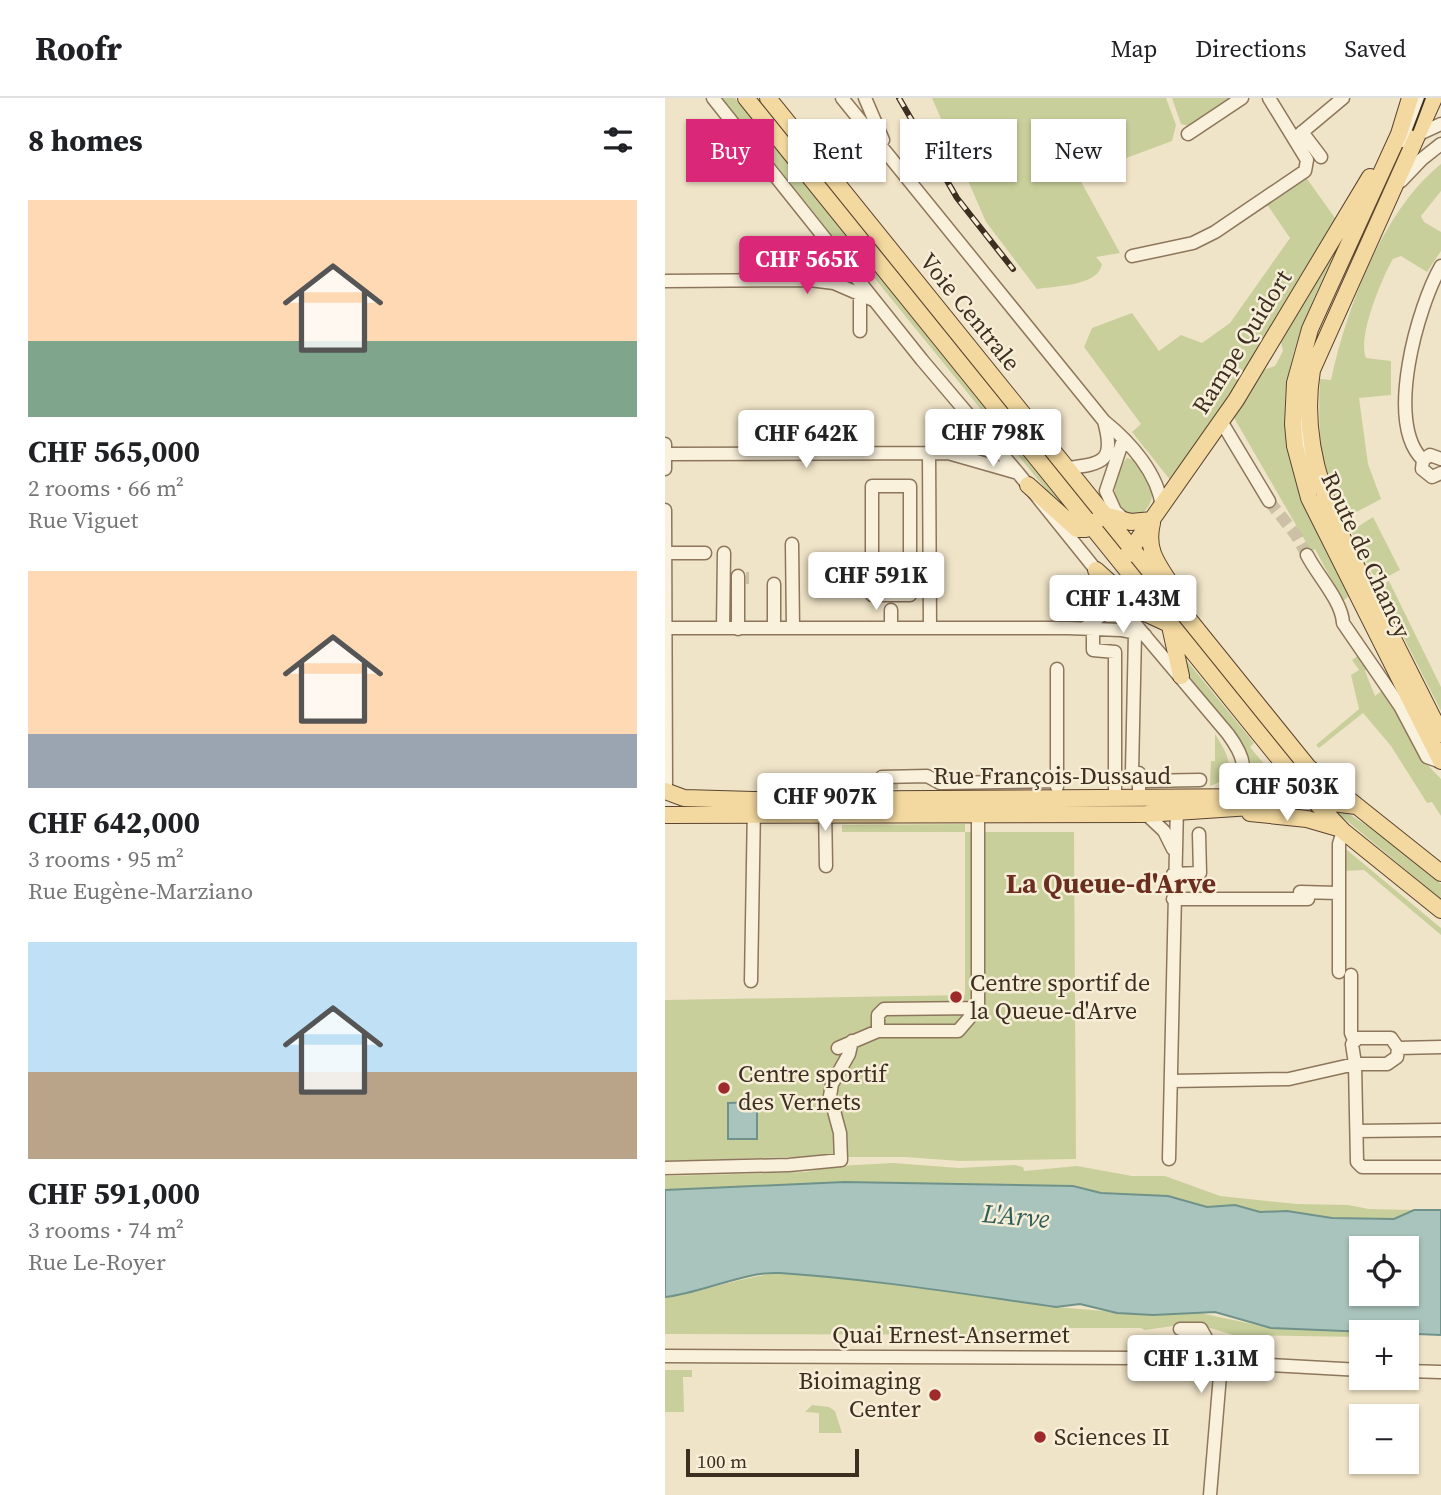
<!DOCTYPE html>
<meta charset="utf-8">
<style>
:root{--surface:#fff;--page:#f6f6f6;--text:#202124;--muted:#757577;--line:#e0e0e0;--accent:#db2777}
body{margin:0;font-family:"Source Serif 4",serif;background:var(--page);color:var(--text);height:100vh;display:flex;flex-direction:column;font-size:26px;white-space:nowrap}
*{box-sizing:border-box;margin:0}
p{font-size:23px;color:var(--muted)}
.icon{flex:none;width:38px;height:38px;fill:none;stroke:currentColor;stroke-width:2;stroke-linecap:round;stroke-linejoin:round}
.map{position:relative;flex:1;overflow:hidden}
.panel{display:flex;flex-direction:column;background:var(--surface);width:665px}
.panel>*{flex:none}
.top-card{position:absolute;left:21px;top:21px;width:649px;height:63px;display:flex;gap:14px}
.tools{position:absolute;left:684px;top:1138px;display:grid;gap:14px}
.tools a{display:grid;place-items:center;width:70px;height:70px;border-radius:0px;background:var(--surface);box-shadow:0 2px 5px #0004;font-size:35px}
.scale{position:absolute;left:21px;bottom:18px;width:173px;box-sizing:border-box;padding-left:7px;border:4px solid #3d2e20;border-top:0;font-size:19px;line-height:24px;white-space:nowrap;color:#3d2e20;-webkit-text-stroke:5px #f7eed8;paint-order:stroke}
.price{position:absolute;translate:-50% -60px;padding:0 16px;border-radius:7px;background:#fff;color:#222;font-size:23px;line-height:46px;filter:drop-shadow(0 2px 4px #0008)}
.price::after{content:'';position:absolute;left:50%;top:42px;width:21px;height:16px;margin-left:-10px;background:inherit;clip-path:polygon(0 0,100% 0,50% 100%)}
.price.current{background:var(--accent);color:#fff}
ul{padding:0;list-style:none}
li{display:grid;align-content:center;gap:14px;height:371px;padding:0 28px}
li span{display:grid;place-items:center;height:217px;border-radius:0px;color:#555}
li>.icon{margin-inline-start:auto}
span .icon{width:126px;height:126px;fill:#fffc;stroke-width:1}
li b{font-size:30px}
h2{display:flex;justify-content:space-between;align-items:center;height:84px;padding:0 28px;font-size:30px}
.chip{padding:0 24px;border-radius:0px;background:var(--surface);box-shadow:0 2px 5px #0004;font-size:24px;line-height:63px}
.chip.current{background:var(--accent);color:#fff}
header{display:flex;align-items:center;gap:42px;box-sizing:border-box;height:98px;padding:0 35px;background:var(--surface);border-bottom:2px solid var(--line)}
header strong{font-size:33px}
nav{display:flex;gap:38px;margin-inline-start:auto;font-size:24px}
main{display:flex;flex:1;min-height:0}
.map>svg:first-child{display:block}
.green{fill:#c9cf9b}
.water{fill:#a9c4bc;stroke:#6f938a;stroke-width:2;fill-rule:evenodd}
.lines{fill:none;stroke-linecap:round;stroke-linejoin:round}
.minor-tunnel{stroke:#ccc0a6;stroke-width:12;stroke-dasharray:12 6;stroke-linecap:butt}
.minor-casing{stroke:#8d765c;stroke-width:15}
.major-casing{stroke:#5b4430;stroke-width:18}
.minor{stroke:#faf1dc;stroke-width:12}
.major{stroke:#f3d9a0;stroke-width:16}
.tram{stroke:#3d2e20;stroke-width:2}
.rail-casing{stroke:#3d2e20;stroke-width:6}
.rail{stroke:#f7eed8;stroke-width:3.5;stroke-dasharray:10;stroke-linecap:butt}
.poi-dot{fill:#9e2a2b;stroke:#f7eed8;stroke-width:2.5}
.labels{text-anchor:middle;stroke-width:5;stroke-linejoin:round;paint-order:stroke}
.street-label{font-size:24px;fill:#3d2e20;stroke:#f7eed8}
.poi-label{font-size:24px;fill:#3d2e20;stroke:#f7eed8;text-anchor:start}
.water-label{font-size:26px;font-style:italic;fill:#2f5d5a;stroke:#f7eed8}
.quarter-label{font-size:28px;font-weight:bold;fill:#6b2e1e;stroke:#f7eed8}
</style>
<header>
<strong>Roofr</strong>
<nav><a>Map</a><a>Directions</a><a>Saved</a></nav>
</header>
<main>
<section class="panel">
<h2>8 homes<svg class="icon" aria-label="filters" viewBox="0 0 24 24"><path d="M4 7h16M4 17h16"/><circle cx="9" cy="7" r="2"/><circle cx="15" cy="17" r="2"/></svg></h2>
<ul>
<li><span style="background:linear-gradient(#ffd9b3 65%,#7fa58c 0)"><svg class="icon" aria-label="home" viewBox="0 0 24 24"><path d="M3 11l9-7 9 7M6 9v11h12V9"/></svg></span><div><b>CHF 565,000</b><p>2 rooms · 66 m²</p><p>Rue Viguet</p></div></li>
<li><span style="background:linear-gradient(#ffd9b3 75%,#9aa5b1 0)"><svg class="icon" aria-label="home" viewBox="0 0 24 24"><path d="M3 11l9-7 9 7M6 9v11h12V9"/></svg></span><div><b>CHF 642,000</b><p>3 rooms · 95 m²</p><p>Rue Eugène-Marziano</p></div></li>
<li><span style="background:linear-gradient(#bfe0f5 60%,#b9a48a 0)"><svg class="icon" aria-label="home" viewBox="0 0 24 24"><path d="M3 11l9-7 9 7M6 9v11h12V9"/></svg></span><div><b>CHF 591,000</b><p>3 rooms · 74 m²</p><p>Rue Le-Royer</p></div></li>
</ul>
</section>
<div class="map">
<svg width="776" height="1397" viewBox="0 0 776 1397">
<rect width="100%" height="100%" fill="#f0e4c8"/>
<!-- green -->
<path class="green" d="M57,0H70L389,396L396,398L417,424L404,420L207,177L191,160L184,158Z
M267,0H501L511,27L507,43L413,78L455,155L431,159L437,166C434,188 390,188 372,191L321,124Z
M507,0H571L527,29L516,26Z
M776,66V93L756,118L759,124L776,134V153L762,174L736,158L728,161C717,180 692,239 701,260L726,263V297L694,300L703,366L716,401L680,420C653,389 653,322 655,281L666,282C681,211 718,112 776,66Z
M640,78L670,120L561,306L506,383L467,334L476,326L419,249L427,230L467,215L494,253L516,237L537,245L565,225L625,140L601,105Z
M696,104C658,183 602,269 625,361C637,409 662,454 684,498L678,503L650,451L646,453L568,318L595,273L610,268L618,253L615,240Z
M462,360C485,364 499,404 474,417L458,413C445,396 448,376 462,360Z
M708,419L735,472L716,482L712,477H708L686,433Z
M724,483L776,589V613L713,489Z
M694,557L703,569L700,573L710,598L719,591L758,662L776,681V718L767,704L762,705L726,648L698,615L654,650L651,647L694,611L686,577L694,572L687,562Z
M518,558L589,645L585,649L604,672L599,681L586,679V665L577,646L520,573Z
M550,636C563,656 575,678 545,688L546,663H550Z
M671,709C710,730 743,756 776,786V801L669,712Z
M300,726V734H409L411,1061L295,1063L240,1059H127L0,1063V902L300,897V734H177V727Z
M682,752L776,830V837L699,772L678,773V754Z
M228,1065L294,1070L350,1067L358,1069L359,1073L412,1068L467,1078H500L555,1098L632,1106L683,1107L704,1111L749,1112L729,1121L667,1120L622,1113L595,1114L570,1107L542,1109L503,1098L436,1095L408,1088L0,1092V1078L140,1074L172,1068Z
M114,1175L213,1183L391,1209L488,1217L535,1215L606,1230L696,1234V1239L568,1237L529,1225L480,1232L476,1230H404L407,1237L0,1236V1199C39,1194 75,1179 114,1175Z
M27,1272V1279H18L19,1314H0V1272Z
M147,1307L164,1309L170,1313L177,1335H154V1315L140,1314Z"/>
<!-- water -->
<path class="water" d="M92,1004V1041H63V1005Z
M179,1084L408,1088L436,1095L503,1098L542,1109L570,1107L595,1114L622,1113L667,1120L729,1121L749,1112H776V1237L606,1230L550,1214L488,1217L452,1215L415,1206L391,1209C299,1196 207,1181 115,1175C80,1173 37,1195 0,1199V1092ZM696,1150H742V1195H696Z"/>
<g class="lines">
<!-- minor-tunnel -->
<path class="minor-tunnel" d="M604,403L631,437L642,457
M81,480H84
M226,685H233"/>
<defs>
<path id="minor" d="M48,0L257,262L353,375L431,472L450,502L563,636C580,659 586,677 564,699
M177,0L439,323
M200,0L218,42
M749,26L757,0
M637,34L656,59
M523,36L577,0
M752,37L776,26
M629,41L678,0
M737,43L750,21
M736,83L757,61L776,46
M162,143L160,166L145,182L169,185L206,201
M467,158L528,145L550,134L640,73L642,62L604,0
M776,168C753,208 719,325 758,362L757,371L767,379L776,375
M0,183L145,182
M195,196V233
M636,306L642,365
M556,323L604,403
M458,342L441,393L450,413L461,423
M0,346V371
M264,355L265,530
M283,355L300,342L307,322
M0,356L283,355L353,375
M758,362L765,357L776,361
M402,370C439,366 450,363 439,323C465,344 493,375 497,409
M207,388H245V497H207Z
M0,412L1,693
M127,446L128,530
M1,455H40
M642,457C652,477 677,503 678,525L735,608L762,659L776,664
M2,530H403L456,532L480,537
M58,530L59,455
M109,530V486
M226,530V512
M420,530L442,513L445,494
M428,530V552L450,554V701
M73,531V478
M470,535L467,674L474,683V701
M474,675V683L535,682
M392,689V571
M214,701L217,679L262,678L275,685L392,683
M160,709L161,768
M313,716V910
M481,716L499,733L508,751
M508,776L535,775L534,736
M635,794L673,795
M508,801H643
M674,874V746L678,733
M686,877V935L689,942
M86,883L89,708
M693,940H726L733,950L732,959L722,966H690L687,946Z
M173,950L213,933H293L313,910L219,911L213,917V933
M733,950L776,949
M506,983L624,981L690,966L692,1064L697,1069H776
M692,1033L776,1032
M504,1061L512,708
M0,1070L124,1067L176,1062L175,1035L165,998L167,986L184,956L187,943
M515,1231H536L541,1240L543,1264
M0,1258L476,1260L696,1272
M742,1273L776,1274
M545,1397L556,1265"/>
<path id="major" d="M81,0L642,695L678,733L776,812
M103,0L643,669L776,775
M745,0L734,36L645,231L630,285L628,326L630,348L644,400L776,663
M769,0L647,272C633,358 670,427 708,501C731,546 753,591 776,636
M363,387L412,431H421L439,417L466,424L487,422
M487,425C479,458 499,471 513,499
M462,457L571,302L705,79
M431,472L478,514L504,526
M505,528L516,578
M0,693L19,700L89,702L621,699L691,708
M585,715L642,721L673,730
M0,717L481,716L601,708"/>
</defs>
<!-- minor casing -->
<use href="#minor" class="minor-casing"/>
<!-- major casing -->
<use href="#major" class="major-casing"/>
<!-- minor -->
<use href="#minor" class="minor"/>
<!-- major -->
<use href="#major" class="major"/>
<!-- tram -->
<path class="tram" d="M748,32L760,0"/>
<defs>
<path id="rail" d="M234,0L292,100L348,171"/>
</defs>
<!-- rail casing -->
<use href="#rail" class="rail-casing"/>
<!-- rail -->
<use href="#rail" class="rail"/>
</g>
<!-- markers -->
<g class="poi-dot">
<circle cx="291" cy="899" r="7"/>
<circle cx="59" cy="990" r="7"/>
<circle cx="270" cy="1297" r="7"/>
<circle cx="375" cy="1339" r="7"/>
</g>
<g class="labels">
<!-- street labels -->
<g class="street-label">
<text transform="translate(305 214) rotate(51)" y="8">Voie Centrale</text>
<text transform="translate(577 244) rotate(-58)" y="8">Rampe Quidort</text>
<text transform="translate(701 457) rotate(65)" y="8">Route de Chancy</text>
<text x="387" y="686">Rue François-Dussaud</text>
<text x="286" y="1245">Quai Ernest-Ansermet</text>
</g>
<!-- poi labels -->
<g class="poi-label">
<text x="305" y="893">Centre sportif de<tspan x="305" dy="28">la Queue-d'Arve</tspan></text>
<text x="73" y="984">Centre sportif<tspan x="73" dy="28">des Vernets</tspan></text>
<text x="256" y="1291" text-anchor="end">Bioimaging<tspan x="256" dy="28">Center</tspan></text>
<text x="389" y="1347">Sciences II</text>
</g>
<!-- water labels -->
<g class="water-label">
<text transform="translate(351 1118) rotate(5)" y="9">L'Arve</text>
</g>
<!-- quarter labels -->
<g class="quarter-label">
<text x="446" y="795">La Queue-d'Arve</text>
</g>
</g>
</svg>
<div class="tools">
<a><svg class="icon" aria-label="locate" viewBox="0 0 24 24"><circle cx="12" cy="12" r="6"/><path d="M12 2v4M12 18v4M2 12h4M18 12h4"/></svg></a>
<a>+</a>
<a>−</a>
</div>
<div class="scale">100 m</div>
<b class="price current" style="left:142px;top:198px">CHF 565K</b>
<b class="price" style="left:328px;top:371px">CHF 798K</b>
<b class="price" style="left:141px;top:372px">CHF 642K</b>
<b class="price" style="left:211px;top:514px">CHF 591K</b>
<b class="price" style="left:458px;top:537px">CHF 1.43M</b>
<b class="price" style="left:622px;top:725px">CHF 503K</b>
<b class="price" style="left:160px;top:735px">CHF 907K</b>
<b class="price" style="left:536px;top:1297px">CHF 1.31M</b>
<div class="top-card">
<a class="chip current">Buy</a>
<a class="chip">Rent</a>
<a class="chip">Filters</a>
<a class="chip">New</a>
</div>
</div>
</main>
